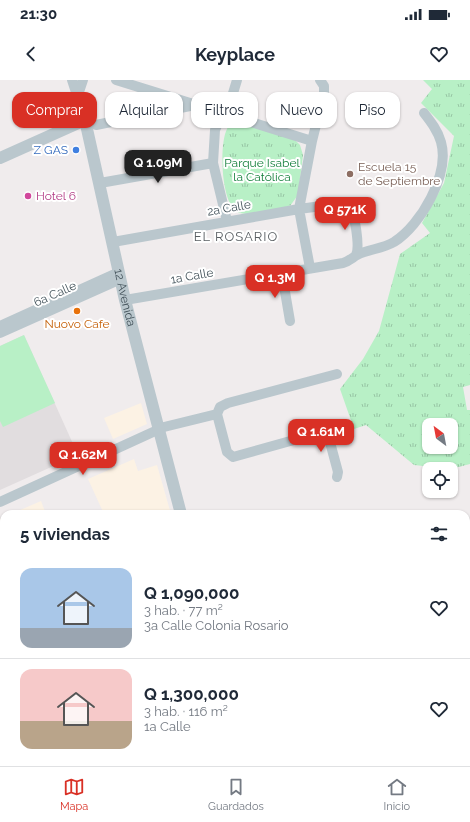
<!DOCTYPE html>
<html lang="es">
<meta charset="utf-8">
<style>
:root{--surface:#fff;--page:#f2f2f3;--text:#1f2937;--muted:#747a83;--line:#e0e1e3;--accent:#d93025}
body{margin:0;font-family:Raleway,sans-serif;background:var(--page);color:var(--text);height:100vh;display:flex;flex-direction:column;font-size:15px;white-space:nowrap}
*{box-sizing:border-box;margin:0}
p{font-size:13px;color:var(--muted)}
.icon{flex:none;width:22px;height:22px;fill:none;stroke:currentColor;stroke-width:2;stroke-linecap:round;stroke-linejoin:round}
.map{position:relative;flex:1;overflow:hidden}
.panel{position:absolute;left:0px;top:430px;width:470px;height:256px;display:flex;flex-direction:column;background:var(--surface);border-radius:12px 12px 0 0;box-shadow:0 1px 3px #0004}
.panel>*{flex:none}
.guide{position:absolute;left:12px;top:12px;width:446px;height:36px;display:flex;gap:8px}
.needle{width:26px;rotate:328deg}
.buttons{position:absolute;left:422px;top:338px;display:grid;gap:8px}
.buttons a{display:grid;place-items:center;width:36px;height:36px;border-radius:8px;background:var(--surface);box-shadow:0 1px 3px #0004;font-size:20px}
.price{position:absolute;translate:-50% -34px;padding:0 9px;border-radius:8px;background:var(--accent);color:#fff;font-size:13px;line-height:26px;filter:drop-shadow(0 1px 2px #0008)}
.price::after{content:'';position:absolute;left:50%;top:24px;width:12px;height:9px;margin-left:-6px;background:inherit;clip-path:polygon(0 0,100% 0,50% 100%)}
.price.on{background:#222;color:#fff}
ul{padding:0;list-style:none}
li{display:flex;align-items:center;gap:12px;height:100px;padding:0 20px}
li+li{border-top:1px solid var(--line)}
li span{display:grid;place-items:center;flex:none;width:112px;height:80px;border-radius:12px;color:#555}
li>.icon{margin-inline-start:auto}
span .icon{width:48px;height:48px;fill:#fffc;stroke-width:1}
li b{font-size:17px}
h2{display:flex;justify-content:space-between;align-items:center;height:48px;padding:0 20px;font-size:17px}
.tag{padding:0 14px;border-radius:12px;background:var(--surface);box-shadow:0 1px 3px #0004;font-size:14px;line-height:36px}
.tag.on{background:var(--accent);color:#fff}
.status{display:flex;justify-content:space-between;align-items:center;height:28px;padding:0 20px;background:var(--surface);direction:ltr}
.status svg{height:11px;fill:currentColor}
header{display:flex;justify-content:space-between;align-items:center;height:52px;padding:0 20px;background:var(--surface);font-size:18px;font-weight:700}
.tab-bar{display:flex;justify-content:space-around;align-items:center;height:56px;border-top:1px solid var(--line);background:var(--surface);font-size:11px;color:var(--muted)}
.tab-bar a{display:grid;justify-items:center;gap:2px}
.tab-bar .on{color:var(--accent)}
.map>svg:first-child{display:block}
.commercial{fill:#fcf2e4}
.education{fill:#e1dddf}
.grass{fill:#b8f0c6}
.park{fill:url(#park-tufts);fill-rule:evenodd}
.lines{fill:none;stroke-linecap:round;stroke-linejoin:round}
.minor{stroke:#bac7cd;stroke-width:10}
.tertiary{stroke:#bac7cd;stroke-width:12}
.secondary{stroke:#bccbd5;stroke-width:14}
.primary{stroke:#abc1cd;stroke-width:16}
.shop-dot{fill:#3f7fe0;stroke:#fff;stroke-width:1.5}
.education-dot{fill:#8d6e63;stroke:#fff;stroke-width:1.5}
.hotel-dot{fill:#d1479c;stroke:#fff;stroke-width:1.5}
.food-dot{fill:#e8710a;stroke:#fff;stroke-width:1.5}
.labels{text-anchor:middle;stroke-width:4;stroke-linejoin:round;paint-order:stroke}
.shop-label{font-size:12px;fill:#366cbe;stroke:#fff;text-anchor:end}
.park-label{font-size:12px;fill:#137e3a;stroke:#fff}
.education-label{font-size:12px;fill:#785e54;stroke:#fff;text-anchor:start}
.hotel-label{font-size:12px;fill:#b23c85;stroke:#fff;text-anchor:start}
.street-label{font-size:12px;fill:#44535b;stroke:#fff}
.food-label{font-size:12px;fill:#c56008;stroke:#fff}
.neighbourhood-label{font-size:13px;letter-spacing:1px;fill:#595e62;stroke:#fff}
</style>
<div class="status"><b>21:30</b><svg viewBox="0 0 49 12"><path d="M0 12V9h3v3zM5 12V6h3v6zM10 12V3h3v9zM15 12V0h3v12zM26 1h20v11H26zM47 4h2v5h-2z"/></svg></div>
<header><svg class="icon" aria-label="back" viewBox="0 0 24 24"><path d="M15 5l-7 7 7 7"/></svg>Keyplace<svg class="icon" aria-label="heart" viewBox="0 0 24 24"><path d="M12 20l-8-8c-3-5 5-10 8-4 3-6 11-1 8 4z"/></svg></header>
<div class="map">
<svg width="470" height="686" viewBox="0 0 470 686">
<defs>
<pattern id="park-tufts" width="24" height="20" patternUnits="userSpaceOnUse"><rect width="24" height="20" fill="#b8f0c6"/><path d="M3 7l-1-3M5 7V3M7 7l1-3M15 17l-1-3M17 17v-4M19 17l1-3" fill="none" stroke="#97c5a4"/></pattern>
</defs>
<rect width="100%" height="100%" fill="#f0eced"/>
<!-- commercial -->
<path class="commercial" d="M141,323L147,344L113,359L104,338Z
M134,379L138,391L157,385L171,434H104L88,399Z
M41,421L46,434H11Z
M4,437V531L0,522V439Z"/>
<!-- education -->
<path class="education" d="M24,255L78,375L0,410V266Z"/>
<!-- grass -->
<path class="grass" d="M24,255L55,323L3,347L0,341V266Z"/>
<!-- park -->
<path class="park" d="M423,0H470V305L463,307L467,330H470V384L451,389L414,385L366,345L354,349L340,309L363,279L379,251L400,174L430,153L422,143L444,103L454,56L421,23L432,9ZM429,345H451V367H429Z
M237,43L292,57L300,65L303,75L298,115L290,126C277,129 246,139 236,131C221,121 219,64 227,49C229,44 233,44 237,43Z"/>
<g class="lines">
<!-- minor -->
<path class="minor" d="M72,0L85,40L96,45L195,25
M116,0L312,61
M78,15L83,0
M100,103L213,83
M227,141L213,83L215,50L220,39L227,33L237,0
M113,162L299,129L344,123L349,125C355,133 360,167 356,175
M310,188L299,129L312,61L324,13V6L320,0
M282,194L290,241
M125,220L343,183C349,181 352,178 357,175C369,169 382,169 394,162C421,145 450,94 441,62C438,51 431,42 424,33
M0,246L119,192
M0,253L121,199
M217,334L227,372L233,377L344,346
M327,351L338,392L337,397
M0,422L164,347L217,334L220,327L228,323L337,294
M54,682L56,686"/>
<!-- tertiary -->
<g class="tertiary">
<path id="s1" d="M0,78L85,40L125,220L181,434"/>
<path d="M230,682V686"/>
</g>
<!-- secondary -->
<path class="secondary" d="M0,543L4,552
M0,568L4,578"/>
<!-- primary -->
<path class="primary" d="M466,485H470
M0,588L4,587"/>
</g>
<!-- markers -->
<circle class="shop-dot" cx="76" cy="70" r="4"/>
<circle class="education-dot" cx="350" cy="94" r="4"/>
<circle class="hotel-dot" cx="28" cy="116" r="4"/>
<circle class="food-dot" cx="77" cy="231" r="4"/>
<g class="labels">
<!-- shop labels -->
<g class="shop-label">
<text x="68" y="74">Z GAS</text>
</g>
<!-- park labels -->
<g class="park-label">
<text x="262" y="87">Parque Isabel<tspan x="262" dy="14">la Católica</tspan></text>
</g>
<!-- education labels -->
<g class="education-label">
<text x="358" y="91">Escuela 15<tspan x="358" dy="14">de Septiembre</tspan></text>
</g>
<!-- hotel labels -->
<g class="hotel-label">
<text x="36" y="120">Hotel 6</text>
</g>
<!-- street labels -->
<g class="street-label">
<text transform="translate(229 128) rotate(-10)" y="4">2a Calle</text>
<text transform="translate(192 196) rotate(-10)" y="4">1a Calle</text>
<text transform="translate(55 214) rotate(-24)" y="4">6a Calle</text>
<text dy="4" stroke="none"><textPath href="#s1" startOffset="275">12 Avenida</textPath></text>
</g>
<!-- food labels -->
<g class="food-label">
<text x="77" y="248">Nuovo Cafe</text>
</g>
<!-- neighbourhood labels -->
<g class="neighbourhood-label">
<text x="236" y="161">EL ROSARIO</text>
</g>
</g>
</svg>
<div class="buttons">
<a><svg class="needle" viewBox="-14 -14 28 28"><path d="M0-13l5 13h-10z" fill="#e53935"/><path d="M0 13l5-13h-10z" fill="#747a83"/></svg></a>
<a><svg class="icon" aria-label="locate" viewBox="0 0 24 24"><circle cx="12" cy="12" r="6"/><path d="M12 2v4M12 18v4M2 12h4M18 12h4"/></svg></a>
</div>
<b class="price on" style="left:158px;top:104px">Q 1.09M</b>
<b class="price" style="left:345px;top:151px">Q 571K</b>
<b class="price" style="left:275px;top:219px">Q 1.3M</b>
<b class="price" style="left:321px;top:373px">Q 1.61M</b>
<b class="price" style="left:83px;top:396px">Q 1.62M</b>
<div class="guide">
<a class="tag on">Comprar</a>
<a class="tag">Alquilar</a>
<a class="tag">Filtros</a>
<a class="tag">Nuevo</a>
<a class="tag">Piso</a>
</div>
<section class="panel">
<h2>5 viviendas<svg class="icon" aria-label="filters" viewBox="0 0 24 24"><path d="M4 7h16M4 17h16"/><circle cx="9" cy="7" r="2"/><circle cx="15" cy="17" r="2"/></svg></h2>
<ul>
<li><span style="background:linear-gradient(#a9c7e8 75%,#9aa5b1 0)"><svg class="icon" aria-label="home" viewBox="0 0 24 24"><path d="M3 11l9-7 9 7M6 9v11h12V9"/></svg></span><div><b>Q 1,090,000</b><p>3 hab. · 77 m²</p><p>3a Calle Colonia Rosario</p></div><svg class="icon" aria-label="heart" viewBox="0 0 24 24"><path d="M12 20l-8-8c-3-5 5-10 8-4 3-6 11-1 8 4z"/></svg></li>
<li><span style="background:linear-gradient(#f6c9c9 65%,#b9a48a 0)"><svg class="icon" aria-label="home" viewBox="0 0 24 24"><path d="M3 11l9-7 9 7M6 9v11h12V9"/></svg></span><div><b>Q 1,300,000</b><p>3 hab. · 116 m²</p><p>1a Calle</p></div><svg class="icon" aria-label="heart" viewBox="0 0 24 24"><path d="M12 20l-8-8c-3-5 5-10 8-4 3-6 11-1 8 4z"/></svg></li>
</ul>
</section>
</div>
<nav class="tab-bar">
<a class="on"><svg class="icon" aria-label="map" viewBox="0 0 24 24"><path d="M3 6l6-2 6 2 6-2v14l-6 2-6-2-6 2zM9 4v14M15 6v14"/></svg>Mapa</a>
<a><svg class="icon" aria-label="saved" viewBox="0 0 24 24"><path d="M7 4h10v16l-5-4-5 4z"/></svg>Guardados</a>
<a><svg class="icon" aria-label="home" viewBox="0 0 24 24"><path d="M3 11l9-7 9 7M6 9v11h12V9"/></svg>Inicio</a>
</nav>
